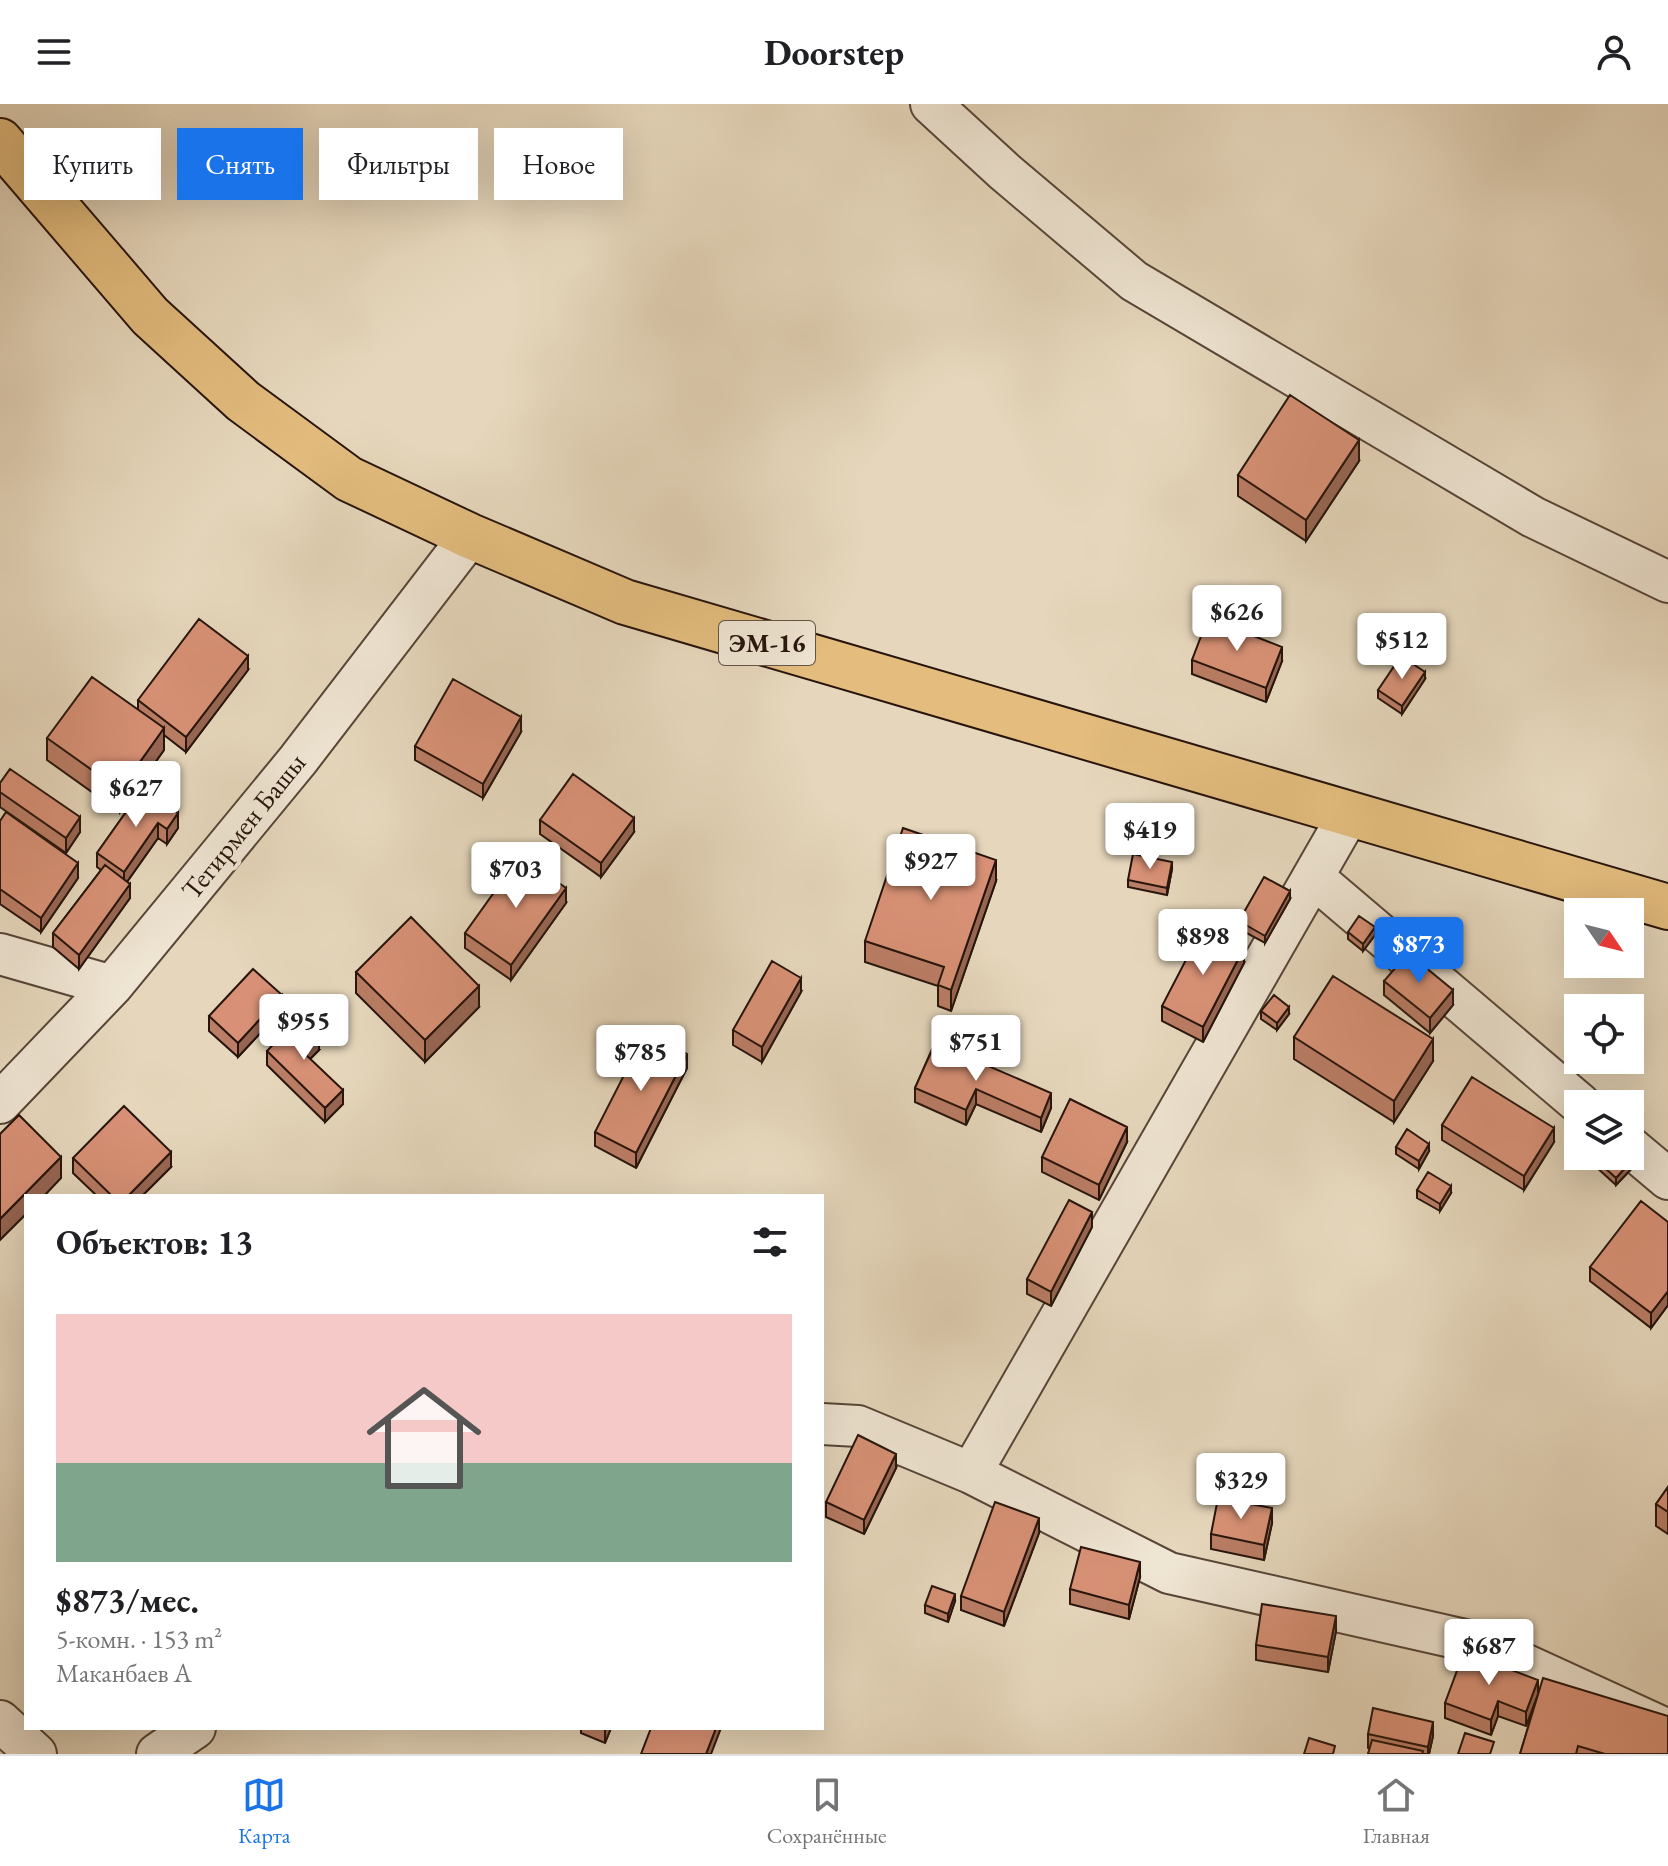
<!DOCTYPE html>
<html lang="ru">
<meta charset="utf-8">
<style>
:root{--surface:#fff;--page:#f6f6f6;--text:#202124;--muted:#757577;--line:#e0e0e0;--accent:#1a73e8}
body{margin:0;font-family:"EB Garamond",serif;background:var(--page);color:var(--text);height:100vh;display:flex;flex-direction:column;font-size:30px;white-space:nowrap}
*{box-sizing:border-box;margin:0}
p{font-size:26px;color:var(--muted)}
.icon{flex:none;width:44px;height:44px;fill:none;stroke:currentColor;stroke-width:2;stroke-linecap:round;stroke-linejoin:round}
.map{position:relative;flex:1;overflow:hidden}
.details{position:absolute;left:24px;top:1090px;width:800px;height:536px;display:flex;flex-direction:column;background:var(--surface);border-radius:0px;box-shadow:0 8px 32px #0002}
.details>*{flex:none}
.hud{position:absolute;left:24px;top:24px;width:800px;height:72px;display:flex;gap:16px}
.needle{width:52px;rotate:125deg}
.tools{position:absolute;left:1564px;top:794px;display:grid;gap:16px}
.tools a{display:grid;place-items:center;width:80px;height:80px;border-radius:0px;background:var(--surface);box-shadow:0 8px 32px #0002;font-size:40px}
.price{position:absolute;translate:-50% -68px;padding:0 18px;border-radius:8px;background:#fff;color:#222;font-size:26px;line-height:52px;filter:drop-shadow(0 2px 4px #0008)}
.price::after{content:'';position:absolute;left:50%;top:48px;width:24px;height:18px;margin-left:-12px;background:inherit;clip-path:polygon(0 0,100% 0,50% 100%)}
.price.on{background:var(--accent);color:#fff}
ul{padding:0;list-style:none}
li{display:grid;align-content:center;gap:16px;height:424px;padding:0 32px}
li+li{border-top:2px solid var(--line)}
li span{display:grid;place-items:center;height:248px;border-radius:0px;color:#555}
li>.icon{margin-inline-start:auto}
span .icon{width:144px;height:144px;fill:#fffc;stroke-width:1}
li b{font-size:34px}
h2{display:flex;justify-content:space-between;align-items:center;height:96px;padding:0 32px;font-size:34px}
.chip{padding:0 28px;border-radius:0px;background:var(--surface);box-shadow:0 8px 32px #0002;font-size:28px;line-height:72px}
.chip.on{background:var(--accent);color:#fff}
header{display:flex;justify-content:space-between;align-items:center;height:104px;padding:0 32px;background:var(--surface);font-size:36px;font-weight:700}
.menu{display:flex;justify-content:space-around;align-items:center;height:112px;border-top:2px solid var(--line);background:var(--surface);font-size:22px;color:var(--muted)}
.menu a{display:grid;justify-items:center;gap:4px}
.menu .on{color:var(--accent)}
.map>svg:first-child{display:block}
.lines{fill:none;stroke-linecap:round;stroke-linejoin:round}
.minor-casing{stroke:#574538;stroke-width:44}
.highway-casing{stroke:#27140c;stroke-width:48}
.minor{stroke:#efe5d3;stroke-width:40}
.highway{stroke:#e3bc7e;stroke-width:44}
.wall{fill:#ba7d65;stroke:#27140c;stroke-width:2}
.shaded-wall{fill:#976653;stroke:#27140c;stroke-width:2}
.building{fill:#d89176;stroke:#27140c;stroke-width:2}
.labels{text-anchor:middle;stroke-width:8;stroke-linejoin:round;paint-order:stroke}
.shield{fill:#efe5d3;stroke:#635348;stroke-width:2}
.shield-label{font-size:26px;font-weight:bold;fill:#27140c}
.street-label{font-size:28px;fill:#27140c;stroke:#efe5d3}
</style>
<header><svg class="icon" aria-label="menu" viewBox="0 0 24 24"><path d="M4 6h16M4 12h16M4 18h16"/></svg>Doorstep<svg class="icon" aria-label="person" viewBox="0 0 24 24"><circle cx="12" cy="8" r="4"/><path d="M4 21q1-7 8-7t8 7"/></svg></header>
<div class="map">
<svg width="1668" height="1650" viewBox="0 0 1668 1650">
<rect width="100%" height="100%" fill="#e6d7bc"/>
<filter id="stains"><feTurbulence type="fractalNoise" baseFrequency=".0025" numOctaves="4"/><feColorMatrix values="0 0 0 0 .2 0 0 0 0 .09 0 0 0 0 .02 0 0 0 .5 -.17"/></filter>
<radialGradient id="worn" r=".72"><stop offset=".6" stop-color="#630" stop-opacity="0"/><stop offset="1" stop-color="#630" stop-opacity=".3"/></radialGradient>
<g class="lines">
<defs>
<path id="minor" d="M931,0L1005,68L1134,177L1533,413L1668,478
M1313,773L1580,1000
M0,850L112,882
M0,999L112,882L298,656L470,432
M1630,1043L1668,1075
M822,1320L858,1322L971,1369L1169,1469L1478,1539L1668,1626
M971,1369L1349,710
M0,1617L36,1650
M157,1650L195,1624"/>
<path id="highway" d="M0,37L150,212L243,297L349,375L470,432L625,498L1668,803"/>
</defs>
<!-- minor casing -->
<use href="#minor" class="minor-casing"/>
<!-- highway casing -->
<use href="#highway" class="highway-casing"/>
<!-- minor -->
<use href="#minor" class="minor"/>
<!-- highway -->
<use href="#highway" class="highway"/>
</g>
<!-- wall -->
<path class="wall" d="M1359,357L1306,437L1238,392V371Z
M1192,556L1282,557L1266,598L1192,570Z
M248,566L186,648L164,631V646L120,708L47,656V634L138,605V596Z
M1425,575L1402,610L1378,594V586Z
M521,628L483,694L415,656V642Z
M0,679L80,728L66,749L0,703Z
M143,684L178,724L167,740L158,734L127,778L130,794L79,865L53,843V829L101,766L97,763V749Z
M540,716L634,728L601,773L540,730Z
M0,717L78,774L41,828L0,800Z
M1172,765L1167,791L1128,783V776Z
M996,777L951,907L938,902V882L865,858V837Z
M1290,795L1265,839L1239,825V817Z
M566,799L511,876L465,844V829Z
M1348,828L1375,831L1363,847L1348,835Z
M1244,859L1203,938L1162,917V902Z
M356,868L479,903L425,958L356,889Z
M1384,877L1453,901L1430,929L1384,891Z
M801,888L762,958L733,941V926Z
M282,906L238,953L209,927V912Z
M1261,907L1289,910L1277,926L1261,915Z
M1294,933L1433,957L1394,1018L1294,955Z
M935,939L1051,1004L1041,1028L976,1000L966,1021L915,998V984Z
M319,946L310,955L343,1000L325,1018L267,961V947Z
M687,964L636,1064L595,1042V1028Z
M1442,1021L1554,1038L1524,1086L1442,1036Z
M1578,1033V1047L1575,1044V1036Z
M1127,1038L1099,1096L1042,1068V1053Z
M1396,1043L1429,1047L1419,1065L1396,1050Z
M1584,1052H1630L1635,1061L1616,1081Z
M73,1054L171,1063L142,1092H97L73,1069Z
M1417,1086L1451,1089L1440,1107L1417,1094Z
M1668,1118V1201L1651,1224L1590,1177V1163Z
M1092,1123L1051,1202L1027,1190V1175Z
M896,1364L864,1430L826,1413V1398Z
M1668,1383V1430L1656,1422V1400Z
M1272,1419L1264,1456L1211,1445V1430Z
M1039,1429L1004,1522L961,1506V1492Z
M1140,1473L1129,1515L1070,1500V1485Z
M955,1497L948,1518L925,1509V1501Z
M1336,1527L1328,1568L1256,1556V1541Z
M1538,1590L1668,1650H1520L1537,1594L1526,1622L1498,1612L1491,1631L1445,1614V1599Z
M581,1624H611L605,1639L581,1629Z
M1368,1630L1433,1632L1429,1650H1368L1370,1645L1368,1644Z"/>
<!-- shaded-wall -->
<path class="shaded-wall" d="M1359,336V357L1306,437V416Z
M1282,543V557L1266,598V584Z
M248,552V566L186,648V633Z
M1425,568V575L1402,610V602Z
M521,613V628L483,694V680Z
M164,624V646L120,708V686Z
M178,709V724L167,740V725Z
M80,713V728L66,749V734Z
M634,714V728L601,773V759Z
M158,719V734L124,782V768Z
M996,756V777L951,907V886Z
M1172,758V765L1167,791V784Z
M78,759V774L41,828V814Z
M130,780V794L79,865V851Z
M566,784V799L511,876V861Z
M1290,787V795L1265,839V832Z
M1375,823V831L1363,847V840Z
M1244,844V859L1203,938V923Z
M801,874V888L762,958V943Z
M479,882V903L425,958V936Z
M1453,886V901L1430,929V914Z
M282,891V906L238,953V939Z
M1289,903V910L1277,926V919Z
M319,931V946L303,962V948Z
M1433,935V957L1394,1018V997Z
M687,950V964L636,1064V1049Z
M976,985V1000L966,1021V1006Z
M343,986V1000L325,1018V1004Z
M1051,989V1004L1041,1028V1014Z
M1127,1023V1038L1099,1096V1081Z
M1554,1024V1038L1524,1086V1072Z
M1429,1040V1047L1419,1065V1057Z
M171,1048V1063L142,1092H128Z
M61,1053V1074L44,1092H26V1110L0,1136V1115Z
M1635,1053V1061L1616,1081V1074Z
M1451,1082V1089L1440,1107V1100Z
M1092,1108V1123L1051,1202V1188Z
M1668,1187V1201L1651,1224V1209Z
M896,1350V1364L864,1430V1416Z
M1272,1404V1419L1264,1456V1441Z
M1039,1414V1429L1004,1522V1508Z
M1140,1458V1473L1129,1515V1501Z
M955,1490V1497L948,1518V1510Z
M1336,1512V1527L1328,1568V1553Z
M1538,1576V1590L1526,1622V1608Z
M1498,1597V1612L1491,1631V1616Z
M1433,1618V1632L1429,1650H1428V1643Z
M605,1624H611L605,1639Z
M716,1624H721L711,1650H706Z"/>
<!-- building -->
<path class="building" d="M1290,291L1359,336L1306,416L1238,371Z
M1208,514L1282,543L1266,584L1192,556Z
M199,515L248,552L186,633L138,596Z
M1401,552L1425,568L1402,602L1378,586Z
M92,573L164,624L120,686L47,634Z
M453,575L521,613L483,680L415,642Z
M10,665L80,713L66,734L0,688V679Z
M573,670L634,714L601,759L540,716Z
M143,684L178,709L167,725L158,719L124,768L97,749Z
M6,708L78,759L41,814L0,785V717Z
M903,724L996,756L951,886L938,881L944,863L865,837Z
M1133,750L1172,758L1167,784L1128,776Z
M520,752L566,784L511,861L465,829Z
M105,761L130,780L79,851L53,829Z
M1264,773L1290,787L1265,832L1239,817Z
M1359,812L1375,823L1363,840L1348,828Z
M411,813L479,882L425,936L356,868Z
M1203,823L1244,844L1203,923L1162,902Z
M1408,849L1453,886L1430,914L1384,877Z
M772,857L801,874L762,943L733,926Z
M253,865L282,891L238,939L209,912Z
M1333,872L1433,935L1394,997L1294,933Z
M1274,891L1289,903L1277,919L1261,907Z
M300,912L319,931L303,948L343,986L325,1004L267,947Z
M646,928L687,950L636,1049L595,1028Z
M935,939L1051,989L1041,1014L976,985L966,1006L915,984Z
M1472,973L1554,1024L1524,1072L1442,1021Z
M1070,995L1127,1023L1099,1081L1042,1053Z
M124,1002L171,1048L128,1092H112L73,1054Z
M19,1011L61,1053L0,1115V1030Z
M1407,1025L1429,1040L1419,1057L1396,1043Z
M1630,1049L1635,1053L1616,1074L1592,1052H1630Z
M1428,1068L1451,1082L1440,1100L1417,1086Z
M1069,1096L1092,1108L1051,1188L1027,1175Z
M1641,1097L1668,1118V1187L1651,1209L1590,1163Z
M858,1331L896,1350L864,1416L826,1398Z
M1668,1383V1408L1656,1400Z
M1218,1394L1272,1404L1264,1441L1211,1430Z
M995,1398L1039,1414L1004,1508L961,1492Z
M1081,1443L1140,1458L1129,1501L1070,1485Z
M932,1482L955,1490L948,1510L925,1501Z
M1262,1500L1336,1512L1328,1553L1256,1541Z
M1464,1548L1538,1576L1526,1608L1498,1597L1491,1616L1445,1599Z
M1543,1574L1668,1612V1650H1605L1578,1642L1576,1650H1520Z
M1373,1604L1433,1618L1428,1643L1368,1630Z
M651,1624H716L706,1650H641Z
M1465,1629L1494,1638L1490,1650H1458Z
M1309,1634L1335,1642L1333,1650H1304Z
M1372,1636L1423,1647L1422,1650H1368Z"/>
<g class="labels">
<!-- shield labels -->
<rect class="shield" x="719" y="517" width="96" height="44" rx="6"/>
<g class="shield-label">
<text x="767" y="548">ЭМ-16</text>
</g>
<!-- street labels -->
<g class="street-label">
<text transform="translate(243 722) rotate(-51)" y="10">Тегирмен Башы</text>
</g>
</g>
<rect width="100%" height="100%" filter="url(#stains)"/>
<rect width="100%" height="100%" fill="url(#worn)"/>
</svg>
<div class="tools">
<a><svg class="needle" viewBox="-14 -14 28 28"><path d="M0-13l5 13h-10z" fill="#e53935"/><path d="M0 13l5-13h-10z" fill="#757577"/></svg></a>
<a><svg class="icon" aria-label="locate" viewBox="0 0 24 24"><circle cx="12" cy="12" r="6"/><path d="M12 2v4M12 18v4M2 12h4M18 12h4"/></svg></a>
<a><svg class="icon" aria-label="layers" viewBox="0 0 24 24"><path d="M12 4l9 5-9 5-9-5zM3 14l9 5 9-5"/></svg></a>
</div>
<b class="price" style="left:1237px;top:549px">$626</b>
<b class="price" style="left:1402px;top:577px">$512</b>
<b class="price" style="left:136px;top:725px">$627</b>
<b class="price" style="left:1150px;top:767px">$419</b>
<b class="price" style="left:931px;top:798px">$927</b>
<b class="price" style="left:516px;top:806px">$703</b>
<b class="price" style="left:1203px;top:873px">$898</b>
<b class="price on" style="left:1419px;top:881px">$873</b>
<b class="price" style="left:304px;top:958px">$955</b>
<b class="price" style="left:976px;top:979px">$751</b>
<b class="price" style="left:641px;top:989px">$785</b>
<b class="price" style="left:1241px;top:1417px">$329</b>
<b class="price" style="left:1489px;top:1583px">$687</b>
<div class="hud">
<a class="chip">Купить</a>
<a class="chip on">Снять</a>
<a class="chip">Фильтры</a>
<a class="chip">Новое</a>
</div>
<section class="details">
<h2>Объектов: 13<svg class="icon" aria-label="filters" viewBox="0 0 24 24"><path d="M4 7h16M4 17h16"/><circle cx="9" cy="7" r="2"/><circle cx="15" cy="17" r="2"/></svg></h2>
<ul>
<li><span style="background:linear-gradient(#f6c9c9 60%,#7fa58c 0)"><svg class="icon" aria-label="home" viewBox="0 0 24 24"><path d="M3 11l9-7 9 7M6 9v11h12V9"/></svg></span><div><b>$873/мес.</b><p>5-комн. · 153 m²</p><p>Маканбаев А</p></div></li>
</ul>
</section>
</div>
<nav class="menu">
<a class="on"><svg class="icon" aria-label="map" viewBox="0 0 24 24"><path d="M3 6l6-2 6 2 6-2v14l-6 2-6-2-6 2zM9 4v14M15 6v14"/></svg>Карта</a>
<a><svg class="icon" aria-label="saved" viewBox="0 0 24 24"><path d="M7 4h10v16l-5-4-5 4z"/></svg>Сохранённые</a>
<a><svg class="icon" aria-label="home" viewBox="0 0 24 24"><path d="M3 11l9-7 9 7M6 9v11h12V9"/></svg>Главная</a>
</nav>
